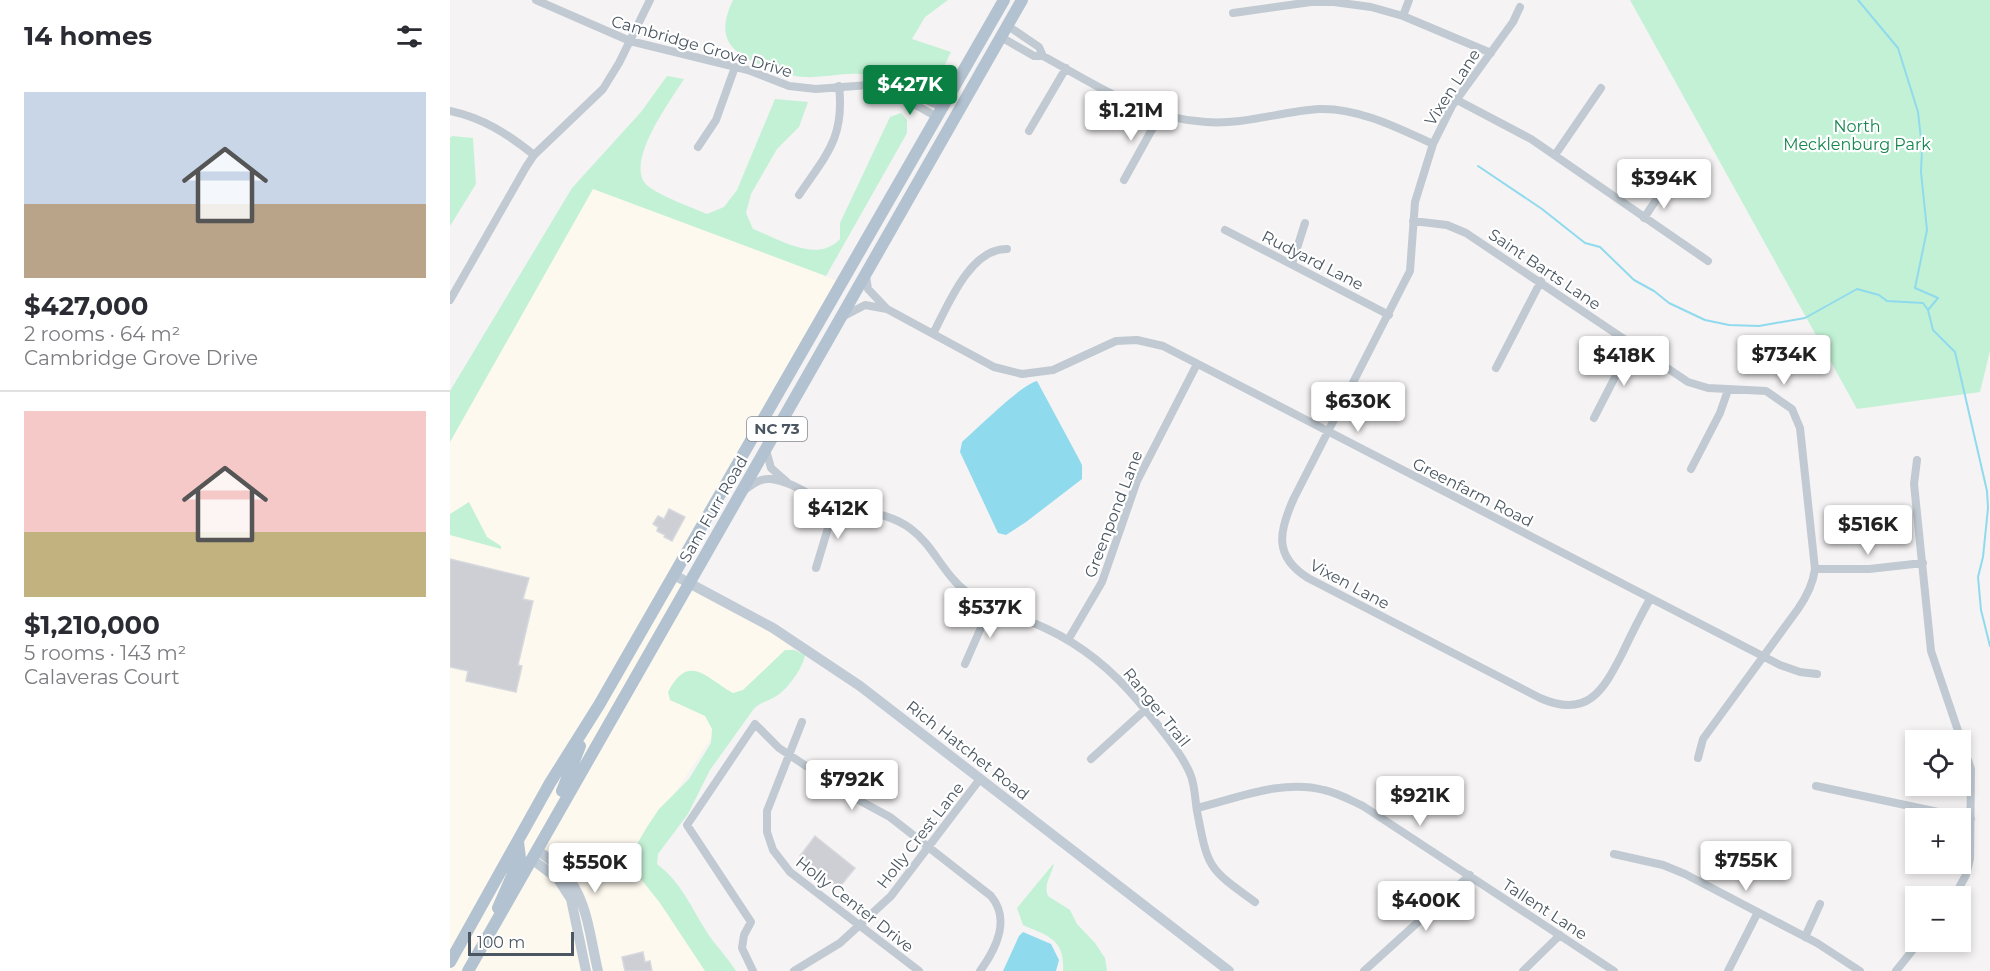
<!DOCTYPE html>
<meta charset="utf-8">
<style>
:root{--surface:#fff;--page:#f2f2f3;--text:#2b2b33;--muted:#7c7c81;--line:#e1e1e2;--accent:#0b8043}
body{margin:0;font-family:Montserrat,sans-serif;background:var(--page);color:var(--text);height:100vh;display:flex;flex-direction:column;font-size:22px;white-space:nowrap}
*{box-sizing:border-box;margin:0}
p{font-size:20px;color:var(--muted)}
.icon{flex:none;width:33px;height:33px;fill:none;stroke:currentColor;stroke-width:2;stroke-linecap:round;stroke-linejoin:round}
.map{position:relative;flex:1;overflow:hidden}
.drawer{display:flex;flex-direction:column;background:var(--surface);width:450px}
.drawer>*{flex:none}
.fabs{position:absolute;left:1455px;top:730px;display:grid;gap:12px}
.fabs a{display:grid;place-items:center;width:66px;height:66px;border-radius:0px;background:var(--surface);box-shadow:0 3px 9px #0003;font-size:30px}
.scale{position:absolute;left:18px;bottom:15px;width:106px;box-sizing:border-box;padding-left:6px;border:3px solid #4a5661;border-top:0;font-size:16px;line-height:21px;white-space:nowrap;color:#4a5661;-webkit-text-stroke:4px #fff;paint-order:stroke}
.price{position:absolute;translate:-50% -51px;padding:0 14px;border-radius:6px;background:#fff;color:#222;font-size:20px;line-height:39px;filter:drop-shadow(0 2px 3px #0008)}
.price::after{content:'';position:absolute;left:50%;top:36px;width:18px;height:14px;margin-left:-9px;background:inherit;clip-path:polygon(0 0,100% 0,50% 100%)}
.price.active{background:var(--accent);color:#fff}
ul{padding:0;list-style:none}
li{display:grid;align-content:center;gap:12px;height:318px;padding:0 24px}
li+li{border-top:2px solid var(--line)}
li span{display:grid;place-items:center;height:186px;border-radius:0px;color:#555}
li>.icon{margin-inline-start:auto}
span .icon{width:108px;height:108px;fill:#fffc;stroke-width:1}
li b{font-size:26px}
h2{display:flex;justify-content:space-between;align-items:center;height:72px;padding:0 24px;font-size:26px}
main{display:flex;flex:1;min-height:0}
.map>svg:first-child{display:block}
.commercial{fill:#fdf9ef}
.green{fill:#c3f1d5}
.water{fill:#90daee}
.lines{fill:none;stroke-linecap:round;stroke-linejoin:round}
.stream{stroke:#90daee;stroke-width:2}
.building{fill:#cdcfd5;stroke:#d7d9de;stroke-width:1.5}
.street{stroke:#c1cad2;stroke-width:8}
.secondary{stroke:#c1cbd6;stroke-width:10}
.primary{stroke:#b3c2d1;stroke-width:12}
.labels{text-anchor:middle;stroke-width:4.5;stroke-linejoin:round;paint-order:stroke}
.shield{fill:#fff;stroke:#808990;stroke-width:1.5}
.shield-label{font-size:15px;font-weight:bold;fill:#4a5661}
.street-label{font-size:16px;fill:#4a5661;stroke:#fff}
.park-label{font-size:16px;fill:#17864f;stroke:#fff}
</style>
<main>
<section class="drawer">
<h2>14 homes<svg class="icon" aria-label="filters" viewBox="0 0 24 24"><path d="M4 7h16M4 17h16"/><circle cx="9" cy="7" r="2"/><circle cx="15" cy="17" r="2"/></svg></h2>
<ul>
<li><span style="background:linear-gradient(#c9d6e8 60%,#b9a48a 0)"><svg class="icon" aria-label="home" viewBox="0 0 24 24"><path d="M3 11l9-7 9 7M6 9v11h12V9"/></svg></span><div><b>$427,000</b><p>2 rooms · 64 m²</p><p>Cambridge Grove Drive</p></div></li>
<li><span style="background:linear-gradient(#f6c9c9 65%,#c2b280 0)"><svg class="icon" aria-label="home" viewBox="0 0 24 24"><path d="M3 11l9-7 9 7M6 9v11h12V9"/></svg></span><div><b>$1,210,000</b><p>5 rooms · 143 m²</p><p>Calaveras Court</p></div></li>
</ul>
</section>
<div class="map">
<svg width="1540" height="971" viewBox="0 0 1540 971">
<rect width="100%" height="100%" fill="#f5f3f3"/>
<!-- commercial -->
<path class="commercial" d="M143,188L393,283L224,574L347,644L283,705L191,845L264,971H0V442Z"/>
<!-- green -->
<path class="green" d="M283,0H498L475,17L462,39L501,52C496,61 493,74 483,78C467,85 427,75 409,74C391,73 372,78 354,77C338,76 324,70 309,64C276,50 267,34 283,0Z
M1180,0H1540V351L1530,392L1407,409Z
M217,76L234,79C221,100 172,165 198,186C210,196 241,207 257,214L274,207L287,190L325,99L358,102L349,127L327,149L301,194L296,213L303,229C329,239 367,264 390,239V223L440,117L451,113L457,120V133L376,276L143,189L0,442V391L122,188L191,112Z
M2,136L23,138L26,184L0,226V138Z
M19,502L37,537L51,546V549L0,535V514Z
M335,650H344L355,655C353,668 338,688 328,695C319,701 310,702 303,710L260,770L238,814L208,854L207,864C234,884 244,915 263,941C271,951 279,960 286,971H255L210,903L187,874L184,865L187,844L197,827L209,809L239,779L261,743L262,729L255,716L220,700L218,692C239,652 256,678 283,693L293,690Z
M604,863C602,875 593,884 598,896L620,910L627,924L645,943L655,958L657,971H613C615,939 598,936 573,925L567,908Z"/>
<!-- water -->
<path class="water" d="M587,381L629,459L632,465V479L576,522L556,535L548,533L510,452L512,442C527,429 572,384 587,381Z
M573,932L601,944L609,960L606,971H553L569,936Z"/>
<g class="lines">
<!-- stream -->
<path class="stream" d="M1408,0L1448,48L1468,112L1472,148L1471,172L1477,230L1465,288L1488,298L1478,310
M1028,166L1092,209L1135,243L1150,247L1184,280L1204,291L1219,303L1255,320L1279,325L1309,326L1355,318L1407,289L1429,295L1437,301L1473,303L1478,310L1483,330L1505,352L1537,491L1538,508L1533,557L1528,577L1531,610L1540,646"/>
</g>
<!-- building -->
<path class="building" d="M219,509L235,517L222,541L214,537L215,535L207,531L208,527L203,524L208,516L214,519Z
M0,559L79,578L73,599L83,601L68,665L72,666L66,692L16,681L18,671L0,667Z
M365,836L405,868L389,888L350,856Z
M193,952L195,962L200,961L202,971H175L172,957Z"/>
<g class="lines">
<!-- street -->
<path class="street" d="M86,0L180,41L298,70L339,86L366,89L419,85L452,94L460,92L493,108
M1070,7L1063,22L1002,106L983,144L965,202L960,271L844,498C829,531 823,556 858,578L1090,698C1137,719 1153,691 1172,654C1181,635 1190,617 1200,599
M783,13L861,2H884L921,7L953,16L1041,53
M953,16L959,0
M558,26L589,47L593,56
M551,37L584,56H593C645,84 694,119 756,122C795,125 832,111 870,109C909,108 948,128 983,144
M452,94L457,100L487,117
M1007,100L1081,139L1258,261
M0,111C33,118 58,134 84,155
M579,131L616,68
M248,147L266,120L285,67
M1105,155L1151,88
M674,180L710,115
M349,195C376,155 395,138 389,86
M1194,218L1214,188
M963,221L997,225L1016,233L1238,382L1258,388L1316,391L1342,409L1350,428L1365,569C1363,584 1357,596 1348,609L1253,739L1248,758
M775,230L939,315
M842,264L855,223
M416,276L418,289L437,309
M0,300L76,167L84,155L153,89L169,63L200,0
M394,316L415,305L437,309L544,367L572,374L603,370L666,341L687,340L713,346L1330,665L1350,672L1367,674
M483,334C497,307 520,248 557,249
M1046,368L1091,281
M1144,418L1182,344
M316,450L321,468L337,482
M1467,460L1464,484L1481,651L1521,769L1520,859L1516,875L1504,897
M1241,469L1270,413L1278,390
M296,489C304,483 311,478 321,479C340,481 357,494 375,502C404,513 434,509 461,529C484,546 494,576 518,593C542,608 571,617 597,629C633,646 663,671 688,701C704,720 733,754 741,776C745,787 745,799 747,811C758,869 758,868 805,902
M366,568L385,505
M1365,569H1419L1473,563
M618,640L652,582L687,481L747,364
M515,664L541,605
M352,722L317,811V832L323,850L340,872L469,971
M641,759L695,710
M1366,786L1521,819
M747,808C788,798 832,779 874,790C888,793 900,800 913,806L1164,971
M1164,854L1213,865L1235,874L1367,943L1410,971
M1355,937L1370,904
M303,971L292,948L294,935L301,922L237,825L305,724L329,748L401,796L440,817L541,896C561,920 546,949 530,971
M344,971L390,943L441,896L530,779
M914,971L1020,875
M1073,971L1110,935
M1278,971L1308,912
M1446,971L1469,942"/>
<!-- secondary -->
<path class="secondary" d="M224,575L323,628L410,686L779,971
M88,851C137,882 136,919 148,971
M83,860L108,879L121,899L136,971"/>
<!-- primary -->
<path class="primary" d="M112,791L130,746
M48,908L70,858L68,842
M0,962L100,783L149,705L554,0
M18,971L572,0"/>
</g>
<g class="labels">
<!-- shield labels -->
<rect class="shield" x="297" y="417" width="60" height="24" rx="4.5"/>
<g class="shield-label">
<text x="327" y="434">NC 73</text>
</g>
<!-- street labels -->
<g class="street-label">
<text transform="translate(252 46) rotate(16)" y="6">Cambridge Grove Drive</text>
<text transform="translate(1002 87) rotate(-57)" y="6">Vixen Lane</text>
<text transform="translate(863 260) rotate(27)" y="6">Rudyard Lane</text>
<text transform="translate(1095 269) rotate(34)" y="6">Saint Barts Lane</text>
<text transform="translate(1023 492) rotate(27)" y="6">Greenfarm Road</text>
<text transform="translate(263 509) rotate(-60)" y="6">Sam Furr Road</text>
<text transform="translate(663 514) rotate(-69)" y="6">Greenpond Lane</text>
<text transform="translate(900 584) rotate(28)" y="6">Vixen Lane</text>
<text transform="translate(707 707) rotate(51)" y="6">Ranger Trail</text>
<text transform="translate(518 750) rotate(38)" y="6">Rich Hatchet Road</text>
<text transform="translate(470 835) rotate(-52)" y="6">Holly Crest Lane</text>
<text transform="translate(405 904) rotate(38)" y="6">Holly Center Drive</text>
<text transform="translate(1095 909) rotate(33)" y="6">Tallent Lane</text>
</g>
<!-- park labels -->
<g class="park-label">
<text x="1407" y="132">North<tspan x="1407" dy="18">Mecklenburg Park</tspan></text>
</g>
</g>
</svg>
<div class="fabs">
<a><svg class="icon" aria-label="locate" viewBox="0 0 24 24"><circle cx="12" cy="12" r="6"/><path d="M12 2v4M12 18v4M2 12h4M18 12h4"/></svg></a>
<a>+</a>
<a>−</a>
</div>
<div class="scale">100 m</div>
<b class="price active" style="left:460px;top:116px">$427K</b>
<b class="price" style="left:681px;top:142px">$1.21M</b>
<b class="price" style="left:1214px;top:210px">$394K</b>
<b class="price" style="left:1334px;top:386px">$734K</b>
<b class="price" style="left:1174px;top:387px">$418K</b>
<b class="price" style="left:908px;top:433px">$630K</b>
<b class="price" style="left:388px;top:540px">$412K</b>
<b class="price" style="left:1418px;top:556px">$516K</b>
<b class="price" style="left:540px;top:639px">$537K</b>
<b class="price" style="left:402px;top:811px">$792K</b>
<b class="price" style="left:970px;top:827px">$921K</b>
<b class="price" style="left:1296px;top:892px">$755K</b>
<b class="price" style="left:145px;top:894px">$550K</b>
<b class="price" style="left:976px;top:932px">$400K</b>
</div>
</main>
